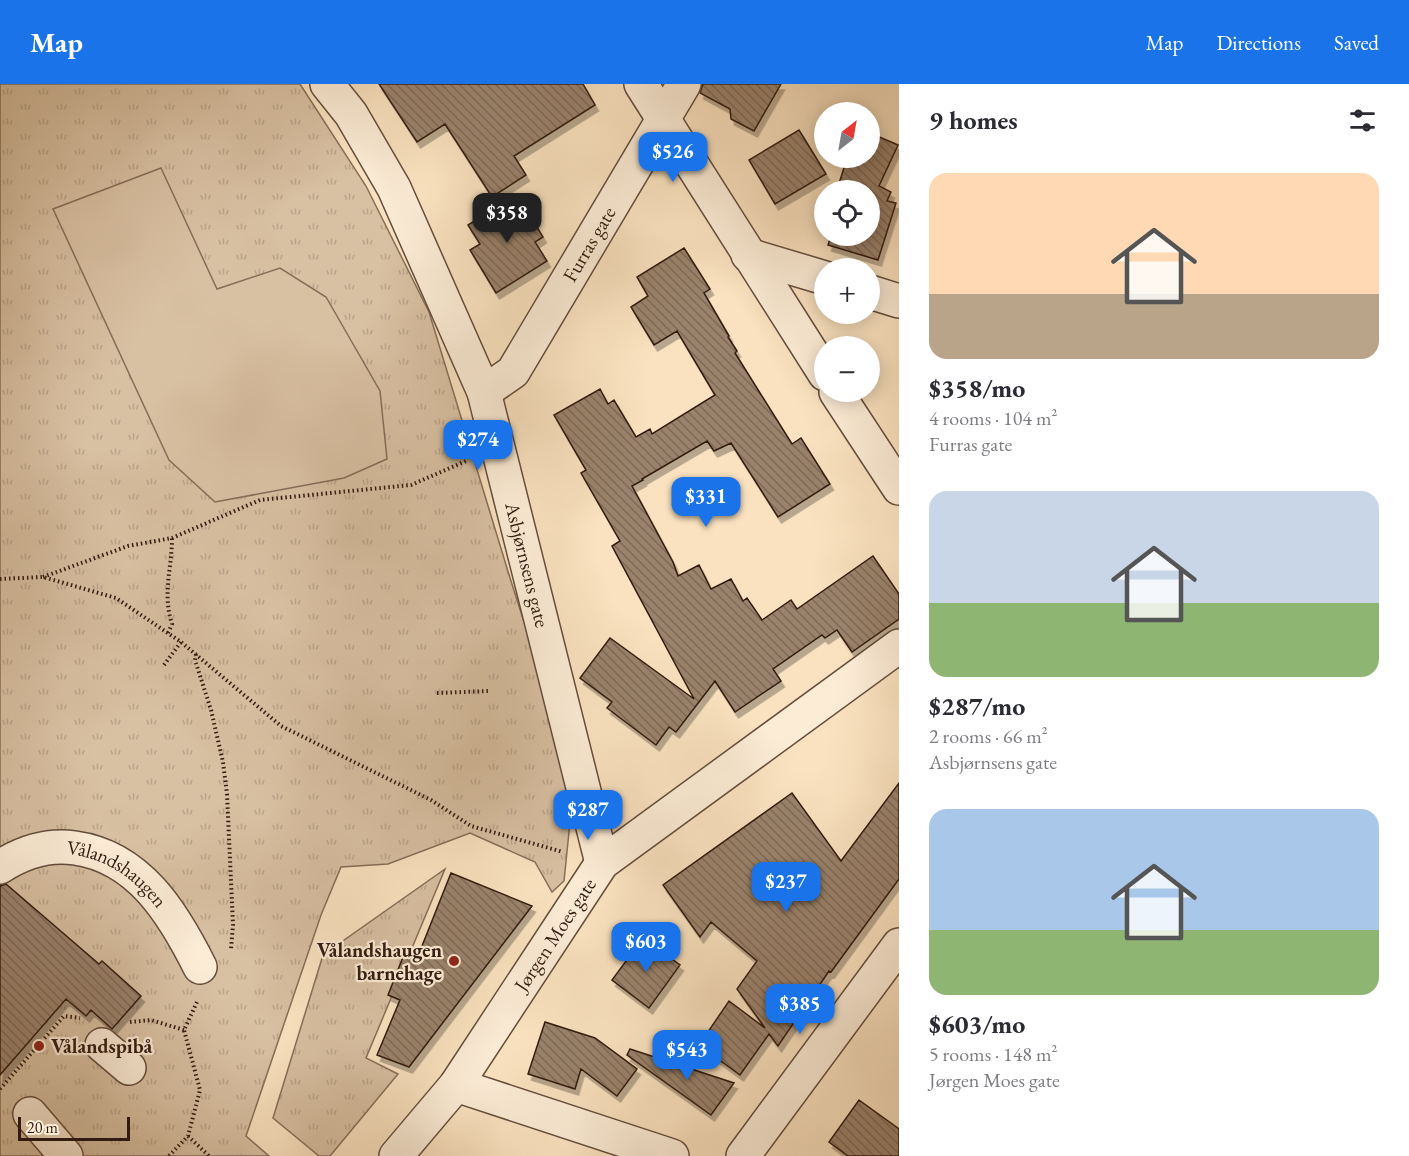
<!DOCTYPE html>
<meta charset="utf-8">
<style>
:root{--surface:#fff;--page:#f2f2f3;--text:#2b2b33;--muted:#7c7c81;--accent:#1a73e8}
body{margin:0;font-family:"EB Garamond",serif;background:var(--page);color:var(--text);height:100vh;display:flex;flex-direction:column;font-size:22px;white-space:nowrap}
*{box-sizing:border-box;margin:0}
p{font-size:20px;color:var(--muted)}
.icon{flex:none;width:33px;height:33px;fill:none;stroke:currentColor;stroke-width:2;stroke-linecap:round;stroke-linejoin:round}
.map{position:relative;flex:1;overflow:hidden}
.sheet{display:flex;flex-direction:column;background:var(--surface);width:510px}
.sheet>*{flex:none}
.needle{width:39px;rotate:31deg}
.buttons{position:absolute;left:814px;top:18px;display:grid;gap:12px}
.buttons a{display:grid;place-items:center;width:66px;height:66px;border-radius:50%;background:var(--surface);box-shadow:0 3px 15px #0003;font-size:30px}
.scale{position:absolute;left:18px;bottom:15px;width:112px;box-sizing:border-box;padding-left:6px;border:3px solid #321b10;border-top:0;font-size:16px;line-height:21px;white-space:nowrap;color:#321b10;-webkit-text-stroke:4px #fcecd6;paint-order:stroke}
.price{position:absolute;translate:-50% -51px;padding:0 14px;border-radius:12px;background:var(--accent);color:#fff;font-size:20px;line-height:39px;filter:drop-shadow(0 2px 3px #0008)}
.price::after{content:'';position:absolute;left:50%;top:36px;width:18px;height:14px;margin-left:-9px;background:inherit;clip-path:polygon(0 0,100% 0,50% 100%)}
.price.active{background:#222;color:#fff}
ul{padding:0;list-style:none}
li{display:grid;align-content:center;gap:12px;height:318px;padding:0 30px}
li span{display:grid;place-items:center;height:186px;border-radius:18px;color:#555}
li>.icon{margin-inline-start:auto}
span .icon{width:108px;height:108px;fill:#fffc;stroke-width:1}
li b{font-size:26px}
h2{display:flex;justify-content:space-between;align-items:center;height:72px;padding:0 30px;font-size:26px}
header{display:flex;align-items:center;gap:36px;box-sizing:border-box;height:84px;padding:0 30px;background:var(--accent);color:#fff}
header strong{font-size:28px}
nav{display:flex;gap:33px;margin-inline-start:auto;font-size:21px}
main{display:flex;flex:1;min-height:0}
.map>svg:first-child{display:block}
.park{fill:url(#park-tufts);stroke:#856e59;stroke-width:1.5}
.garden{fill:#d8c0a2;stroke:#856e59;stroke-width:1.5}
.building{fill:url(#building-back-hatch);stroke:#321b10;stroke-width:1.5;filter:url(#shadow)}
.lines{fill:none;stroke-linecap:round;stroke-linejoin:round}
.minor-casing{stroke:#644d3c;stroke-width:36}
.path{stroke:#321b10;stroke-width:4;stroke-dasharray:1.5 3;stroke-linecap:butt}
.minor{stroke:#fcecd6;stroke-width:33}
.poi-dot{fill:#8f2418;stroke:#fcecd6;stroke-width:2}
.labels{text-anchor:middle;stroke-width:4.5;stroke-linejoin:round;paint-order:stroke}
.street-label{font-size:20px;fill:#321b10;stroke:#fcecd6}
.poi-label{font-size:20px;font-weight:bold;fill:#321b10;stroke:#fcecd6;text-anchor:end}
</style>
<header>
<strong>Map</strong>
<nav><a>Map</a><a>Directions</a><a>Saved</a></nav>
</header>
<main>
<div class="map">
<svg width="899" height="1072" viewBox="0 0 899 1072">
<defs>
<pattern id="park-tufts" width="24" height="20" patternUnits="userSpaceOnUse" patternTransform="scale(1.5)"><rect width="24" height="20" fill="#d8c0a2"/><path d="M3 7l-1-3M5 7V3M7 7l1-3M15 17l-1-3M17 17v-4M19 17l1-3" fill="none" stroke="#baa48a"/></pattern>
<pattern id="building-back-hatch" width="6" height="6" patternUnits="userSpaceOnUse" patternTransform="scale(1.5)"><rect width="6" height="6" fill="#9a826c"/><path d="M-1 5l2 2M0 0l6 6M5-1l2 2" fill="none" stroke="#7e6a57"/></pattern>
<filter id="shadow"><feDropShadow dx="3.5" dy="6" stdDeviation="0" flood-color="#0004"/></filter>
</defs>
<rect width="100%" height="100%" fill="#fae2c0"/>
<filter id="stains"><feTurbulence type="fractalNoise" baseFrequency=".00333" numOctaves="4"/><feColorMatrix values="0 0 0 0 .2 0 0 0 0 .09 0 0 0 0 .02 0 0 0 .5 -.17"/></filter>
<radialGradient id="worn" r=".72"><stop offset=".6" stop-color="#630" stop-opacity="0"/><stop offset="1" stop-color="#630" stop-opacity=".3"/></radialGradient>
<!-- park -->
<path class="park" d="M0,0H300L366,102L429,228L510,494L571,685L569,748L564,797L552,808L535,778L470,749L388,780L341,783L321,831L246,1052L269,1072H0Z
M445,785L366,974L398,990L330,1072H319L273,1034L323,871Z"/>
<!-- garden -->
<path class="garden" d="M161,84L217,205L280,184L326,213L380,307L387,375L344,394L215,418L169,376L53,125Z"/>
<!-- building -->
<path class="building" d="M379,0H583L595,21L514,72L526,91L492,113L445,40L417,58Z
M703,0H781L754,47L731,35L730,25L700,9Z
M799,46L826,90L775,120L749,76Z
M870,49L898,61L879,102L891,108L887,117L896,119L878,176L828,161L831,152H870V106H837L847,74H870Z
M517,111L543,153L535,158L547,177L496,209L470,166L480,160L468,141Z
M684,164L710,205L704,209L729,252L728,253L737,267L735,269L792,360L801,354L830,400L778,433L731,359L714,367L707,357L642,395L643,396L632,402L673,478L678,492L699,481L711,505L731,495L743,517L747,514L762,536L791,516L797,525L873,472L899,510V535L852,568L837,546L825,554L822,551L773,585L781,597L735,628L715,597L676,648L669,643L656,661L607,624L612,618L580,594L610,554L694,615L612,462L620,457L581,389L586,386L554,331L600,305L608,320L614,316L636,353L650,345L652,350L715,311L677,247L654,261L631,223L648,212L637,193Z
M899,699V795L831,888L829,887L778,962L769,950L740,991L699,961L729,917L765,944L737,905L757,877L711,838L700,853L663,801L792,709L841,777Z
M451,789L532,822L409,983L377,971L400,916L388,911L405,868L418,872Z
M6,800L99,880L102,877L141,912L112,945L91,926L86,932L66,915L0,991V802Z
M643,854L680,881L649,924L612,896Z
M545,938L595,954L637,985L617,1012L581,985L575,1005L528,990Z
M630,965L734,999L711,1031L627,971Z
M859,1016L899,1045V1072H848L829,1058Z"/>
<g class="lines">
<defs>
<g id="minor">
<path id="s1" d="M327,0L351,30L394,104L484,308L602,779"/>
<path d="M641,0L825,290"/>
<path d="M748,171L825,194"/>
<path d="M870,208L899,217"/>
<path id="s2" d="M484,308L513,288L684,0"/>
<path d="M836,308L899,404"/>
<path id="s3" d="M0,783C23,768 47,760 75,764C139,773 173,829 200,883"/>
<path d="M102,961L129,984"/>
<path d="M456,1001L672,1072"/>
<path d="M30,1030L66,1072"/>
<path id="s4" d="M396,1072L456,1001L602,779L899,562"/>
<path d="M743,1072L899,861"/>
</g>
</defs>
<!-- minor casing -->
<use href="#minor" class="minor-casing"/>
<!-- path -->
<path class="path" d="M43,493L128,462L172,454L260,416L411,401L466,377
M0,495L43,493L116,514L181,558L281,642L431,716L471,742L563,768
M168,549L172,540C162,509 172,485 172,454
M196,570L195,576L211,626L223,678L227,710L233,841L231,865
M164,581L181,558
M437,609L489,607
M130,938L151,936L184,946
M0,1005L64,932L80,934
M188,1052L209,1072
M169,1072L188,1052L200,1006L184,946L197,918"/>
<!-- minor -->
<use href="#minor" class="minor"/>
</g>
<!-- markers -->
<g class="poi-dot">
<circle cx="454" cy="877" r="6"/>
<circle cx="39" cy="962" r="6"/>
</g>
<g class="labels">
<!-- street labels -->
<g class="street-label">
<text dy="7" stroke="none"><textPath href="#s2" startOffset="184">Furras gate</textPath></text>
<text dy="7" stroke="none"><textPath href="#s1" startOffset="525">Asbjørnsens gate</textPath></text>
<text dy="7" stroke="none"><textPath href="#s3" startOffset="129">Vålandshaugen</textPath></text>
<text dy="7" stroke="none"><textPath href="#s4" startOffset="273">Jørgen Moes gate</textPath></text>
</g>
<!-- poi labels -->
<g class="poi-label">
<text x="442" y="873">Vålandshaugen<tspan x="442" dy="23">barnehage</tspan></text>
<text x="51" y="969" text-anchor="start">Vålandspibå</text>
</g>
</g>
<rect width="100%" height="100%" filter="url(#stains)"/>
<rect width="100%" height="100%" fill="url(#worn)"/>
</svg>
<div class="buttons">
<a><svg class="needle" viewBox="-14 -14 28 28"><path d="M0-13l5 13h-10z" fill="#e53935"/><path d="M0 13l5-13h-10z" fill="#7c7c81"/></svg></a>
<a><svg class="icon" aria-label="locate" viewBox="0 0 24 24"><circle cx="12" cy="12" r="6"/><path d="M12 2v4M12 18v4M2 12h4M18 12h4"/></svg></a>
<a>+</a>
<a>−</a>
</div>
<div class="scale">20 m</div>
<b class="price" style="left:673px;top:99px">$526</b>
<b class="price active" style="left:507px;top:160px">$358</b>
<b class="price" style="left:478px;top:387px">$274</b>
<b class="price" style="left:706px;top:444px">$331</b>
<b class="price" style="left:588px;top:757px">$287</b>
<b class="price" style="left:786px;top:829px">$237</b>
<b class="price" style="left:646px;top:889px">$603</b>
<b class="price" style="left:800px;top:951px">$385</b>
<b class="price" style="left:687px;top:997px">$543</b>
</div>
<section class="sheet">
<h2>9 homes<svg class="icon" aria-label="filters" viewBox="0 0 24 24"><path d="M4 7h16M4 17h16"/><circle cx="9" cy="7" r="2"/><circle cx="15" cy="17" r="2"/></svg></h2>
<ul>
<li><span style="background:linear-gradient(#ffd9b3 65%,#b9a48a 0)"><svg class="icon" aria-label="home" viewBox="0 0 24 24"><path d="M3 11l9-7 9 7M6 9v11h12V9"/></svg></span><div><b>$358/mo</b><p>4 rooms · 104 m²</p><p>Furras gate</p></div></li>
<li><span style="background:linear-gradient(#c9d6e8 60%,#8fb573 0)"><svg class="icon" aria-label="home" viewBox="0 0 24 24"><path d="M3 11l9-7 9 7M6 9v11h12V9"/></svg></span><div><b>$287/mo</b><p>2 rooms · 66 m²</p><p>Asbjørnsens gate</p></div></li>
<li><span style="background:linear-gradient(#a9c7e8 65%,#8fb573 0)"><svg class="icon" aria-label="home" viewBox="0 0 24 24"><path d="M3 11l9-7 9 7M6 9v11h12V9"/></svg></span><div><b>$603/mo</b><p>5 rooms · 148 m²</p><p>Jørgen Moes gate</p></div></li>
</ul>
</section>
</main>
